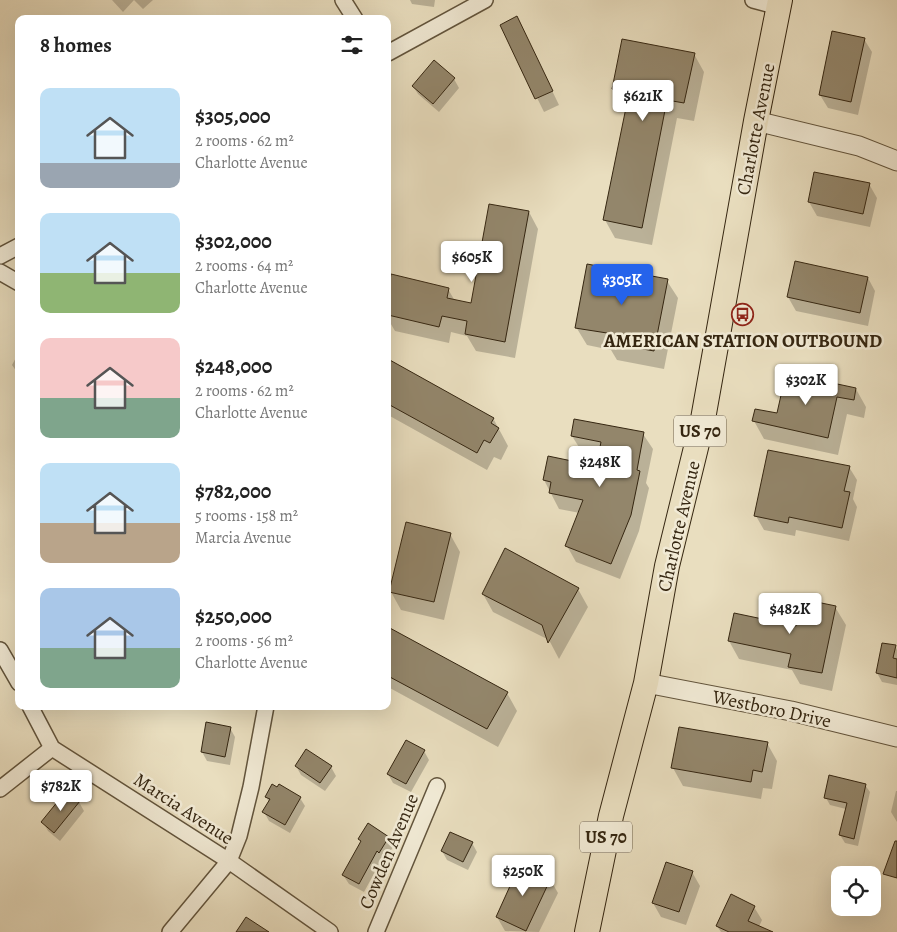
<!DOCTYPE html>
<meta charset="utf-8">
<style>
:root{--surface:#fff;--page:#f6f6f6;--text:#222;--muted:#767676;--accent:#2563eb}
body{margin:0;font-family:Alegreya,serif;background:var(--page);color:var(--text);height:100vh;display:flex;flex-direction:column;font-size:19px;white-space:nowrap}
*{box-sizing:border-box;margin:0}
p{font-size:16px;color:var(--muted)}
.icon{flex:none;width:28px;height:28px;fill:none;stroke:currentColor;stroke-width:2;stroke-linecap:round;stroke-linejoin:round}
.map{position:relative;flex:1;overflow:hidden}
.panel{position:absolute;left:15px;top:15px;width:376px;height:695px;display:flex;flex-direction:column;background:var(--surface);border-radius:10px;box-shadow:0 5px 20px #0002}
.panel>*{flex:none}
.buttons{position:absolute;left:831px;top:866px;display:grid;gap:10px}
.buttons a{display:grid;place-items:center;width:50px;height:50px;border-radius:10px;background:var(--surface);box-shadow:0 5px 20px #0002;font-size:25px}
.price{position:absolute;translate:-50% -42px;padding:0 11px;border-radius:5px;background:#fff;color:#222;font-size:16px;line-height:32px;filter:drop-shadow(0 1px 2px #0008)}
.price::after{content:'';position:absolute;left:50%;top:30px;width:15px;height:11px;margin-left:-8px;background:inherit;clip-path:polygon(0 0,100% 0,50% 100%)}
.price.selected{background:var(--accent);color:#fff}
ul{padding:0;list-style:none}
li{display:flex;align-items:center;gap:15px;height:125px;padding:0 25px}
li span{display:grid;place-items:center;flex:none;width:140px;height:100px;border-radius:10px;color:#555}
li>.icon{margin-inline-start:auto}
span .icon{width:60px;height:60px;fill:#fffc;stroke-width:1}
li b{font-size:21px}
h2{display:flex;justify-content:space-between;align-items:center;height:60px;padding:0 25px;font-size:21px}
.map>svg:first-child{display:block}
.shadow{fill:#0003}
.building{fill:#93866b;stroke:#352611}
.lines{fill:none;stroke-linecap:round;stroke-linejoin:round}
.minor-casing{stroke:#62543c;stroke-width:18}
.tertiary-casing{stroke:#62543c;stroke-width:21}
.primary-casing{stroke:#352611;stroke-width:26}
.minor{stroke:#f1ead5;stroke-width:15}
.tertiary{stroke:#f1ead5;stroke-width:19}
.primary{stroke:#e9debf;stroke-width:24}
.labels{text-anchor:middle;stroke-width:5;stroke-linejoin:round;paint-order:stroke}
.shield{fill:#f1ead5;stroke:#6d614c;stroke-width:1}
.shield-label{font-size:18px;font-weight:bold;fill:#352611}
.street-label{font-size:19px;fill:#352611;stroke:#f1ead5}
.poi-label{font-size:19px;font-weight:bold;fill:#352611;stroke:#f1ead5}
</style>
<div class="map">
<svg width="897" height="932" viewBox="0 0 897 932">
<rect width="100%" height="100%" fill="#e9debf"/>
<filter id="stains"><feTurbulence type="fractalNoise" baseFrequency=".004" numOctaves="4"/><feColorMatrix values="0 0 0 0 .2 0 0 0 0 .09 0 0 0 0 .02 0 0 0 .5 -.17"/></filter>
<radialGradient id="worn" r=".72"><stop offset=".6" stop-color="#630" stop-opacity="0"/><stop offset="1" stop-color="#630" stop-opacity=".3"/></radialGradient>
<!-- shadow -->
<path class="shadow" d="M112,0H153L143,9L134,0L123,12Z
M410,0H435L434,7L412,4Z
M517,18L559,105L544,112L501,25Z
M864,39L872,52L858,115L828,108L820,95Z
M694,54L704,72L694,121L677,118L652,245L615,238L605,220L627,108L624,107L614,89Z
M434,62L454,79L459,88L439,112L418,94L413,86Z
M869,184L877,198L870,227L817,216L809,202Z
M529,212L538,229L515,358L476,351L467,336L451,332L449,343L395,331L388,319V296L392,276L448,289L455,301L472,304Z
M796,263L868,278L875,291L868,326L796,311L788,297Z
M667,281L678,298L664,369L617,360L611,350L587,345L576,327Z
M19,352V375L12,365Z
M388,360L493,418L508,446L501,460L494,457L487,470L388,415Z
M856,389L866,407L864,418L847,414L838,455L764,439L754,421L778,415Z
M643,434L653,449L646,483L649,488L639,531L620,579L576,562L567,546L580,513L559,509L544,480L597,468L599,455L582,452L572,436Z
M849,467L857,480L853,499L857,507L849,541L796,530L795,536L764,530L756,516Z
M450,534L460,552L444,620L401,610L391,592Z
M578,589L588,607L559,659L549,640L493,612L483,594Z
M835,607L846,625L832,691L800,684L792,670L739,659L729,641L797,628Z
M388,628L507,693L517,711L498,747L388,687Z
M883,644L895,646L897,650V685L882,682L877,673Z
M230,728L235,737L230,765L207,761L202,752Z
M767,743L777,761L772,789L763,788L761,799L683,786L673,768Z
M424,751L429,760L411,792L393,783L388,774Z
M296,766L331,767L336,776L325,791L301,775Z
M865,785L870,792L858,846L845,843L840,835L846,809L830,805L826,798Z
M896,791H897V822L891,812Z
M266,797L300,798L305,806L290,833L269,821L264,812L269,802Z
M79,802L84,811L60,841L48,831L43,822Z
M388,838L393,847L384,861L382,859L364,892L349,884L343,875L361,843L359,839Z
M472,843L477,852L468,870L447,860L442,851Z
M692,872L700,886L686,925L661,917L653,903Z
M550,879L558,893L539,932L505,931L497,917Z
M754,907L762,920L757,931L758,932H721L717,926Z"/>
<!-- building -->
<path class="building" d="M517,16L553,91L535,99L500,25Z
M832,31L865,38L851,102L819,95Z
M622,39L695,53L684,103L667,100L642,228L603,220L629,93L612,89Z
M434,60L455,78L433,104L412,86Z
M814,172L870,183L863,214L808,202Z
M489,204L529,211L505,342L465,334L467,321L442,316L439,327L388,315V286H389L391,274L449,288L447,298L471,303Z
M795,261L868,277L860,313L787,297Z
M587,264L668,279L654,351L605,342L607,333L575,328Z
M388,359L494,418L491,423L499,428L490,443L484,440L477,453L388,404Z
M786,373L856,388L854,400L837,397L828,438L752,421L755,409L777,413Z
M574,419L644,432L637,470L640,471L631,515L611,564L565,546L583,500L549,493L551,482L543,480L548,456L596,466L601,442L571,436Z
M768,450L850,466L844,491L850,492L842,528L789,517L788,523L754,516Z
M406,522L451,533L434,602L389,592Z
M505,548L579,588L548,643L542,625L482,594Z
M802,599L836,606L822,673L788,667L791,654L728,641L734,613L796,626Z
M388,627L508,692L487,729L388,676Z
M882,643L896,645L893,658L897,659V678L876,673Z
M206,722L231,727L225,757L201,752Z
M679,727L768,742L762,772L753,770L751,782L671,768Z
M406,740L425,750L406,784L387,774Z
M306,749L332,766L320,783L295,766Z
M829,775L866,784L854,839L839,835L847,803L824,798Z
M272,784L277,787L279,784L301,797L285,825L262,812L270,799L265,797Z
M67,790L80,801L54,833L41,822Z
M368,823L389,837L379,853L377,851L359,884L342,875L361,841L358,839Z
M450,832L473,842L463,862L441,851Z
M895,841H897V878L883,874Z
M666,862L693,871L679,912L652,903Z
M520,864L551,878L526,931L496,917Z
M731,894L755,906L748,921L773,932H729L716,926Z
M246,917L269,932H236Z"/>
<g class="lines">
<defs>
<path id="minor" d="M343,0L355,19
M753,0L779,7
M388,53L485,0
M0,256L19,246
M0,272L19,283
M0,650L19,683
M30,706L52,748L229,861L330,932
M0,789L52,748
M170,932L229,861L239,836L251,787L266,706
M376,932L437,786"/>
<path id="tertiary" d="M756,121L859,146L897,161
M646,683L791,711L897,737"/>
<path id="primary" d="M587,932L611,816L646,683L667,566L703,419L756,121L780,0"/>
</defs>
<!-- minor casing -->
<use href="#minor" class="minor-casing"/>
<!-- tertiary casing -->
<use href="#tertiary" class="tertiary-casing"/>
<!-- primary casing -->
<use href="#primary" class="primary-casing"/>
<!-- minor -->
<use href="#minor" class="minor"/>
<!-- tertiary -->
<use href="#tertiary" class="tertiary"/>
<!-- primary -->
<use href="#primary" class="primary"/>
</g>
<!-- icons -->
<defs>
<symbol id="bus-ring" viewBox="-11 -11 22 22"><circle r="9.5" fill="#f1ead5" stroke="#8f2418" stroke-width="1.5"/><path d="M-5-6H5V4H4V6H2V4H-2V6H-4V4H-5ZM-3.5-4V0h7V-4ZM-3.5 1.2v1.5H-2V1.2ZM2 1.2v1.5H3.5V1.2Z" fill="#8f2418"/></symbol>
</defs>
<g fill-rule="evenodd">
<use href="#bus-ring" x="730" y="302" width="25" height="25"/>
</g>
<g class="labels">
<!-- shield labels -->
<g class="shield">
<rect x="674" y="415.5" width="52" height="31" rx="4"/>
<rect x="580" y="821.5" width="52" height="31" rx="4"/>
</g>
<g class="shield-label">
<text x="700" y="437">US 70</text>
<text x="606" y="843">US 70</text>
</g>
<!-- street labels -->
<g class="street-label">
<text transform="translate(755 129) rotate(-79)" y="7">Charlotte Avenue</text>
<text transform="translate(678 526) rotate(-77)" y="7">Charlotte Avenue</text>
<text transform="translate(772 708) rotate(12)" y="7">Westboro Drive</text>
<text transform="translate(184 808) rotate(33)" y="7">Marcia Avenue</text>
<text transform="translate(388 851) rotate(-67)" y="7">Cowden Avenue</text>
</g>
<!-- poi labels -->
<g class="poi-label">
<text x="743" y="347">AMERICAN STATION OUTBOUND</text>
</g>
</g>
<rect width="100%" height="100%" filter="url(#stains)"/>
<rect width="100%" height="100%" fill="url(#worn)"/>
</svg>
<div class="buttons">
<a><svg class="icon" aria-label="locate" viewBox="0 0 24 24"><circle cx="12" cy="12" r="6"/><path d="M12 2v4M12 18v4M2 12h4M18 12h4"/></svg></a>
</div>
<b class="price" style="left:643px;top:122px">$621K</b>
<b class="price" style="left:472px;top:283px">$605K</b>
<b class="price selected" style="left:622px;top:306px">$305K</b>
<b class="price" style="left:806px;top:406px">$302K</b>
<b class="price" style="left:600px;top:488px">$248K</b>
<b class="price" style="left:790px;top:635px">$482K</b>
<b class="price" style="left:61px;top:812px">$782K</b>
<b class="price" style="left:523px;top:897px">$250K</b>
<section class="panel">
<h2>8 homes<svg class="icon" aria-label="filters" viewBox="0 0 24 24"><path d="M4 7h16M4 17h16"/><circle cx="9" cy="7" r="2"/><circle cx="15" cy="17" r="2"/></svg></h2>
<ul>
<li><span style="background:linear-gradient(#bfe0f5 75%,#9aa5b1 0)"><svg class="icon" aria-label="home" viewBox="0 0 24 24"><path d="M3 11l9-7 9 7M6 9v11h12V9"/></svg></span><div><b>$305,000</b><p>2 rooms · 62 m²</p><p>Charlotte Avenue</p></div></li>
<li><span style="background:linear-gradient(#bfe0f5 60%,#8fb573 0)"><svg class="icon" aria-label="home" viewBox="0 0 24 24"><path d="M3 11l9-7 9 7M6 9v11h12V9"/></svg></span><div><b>$302,000</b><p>2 rooms · 64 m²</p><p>Charlotte Avenue</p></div></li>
<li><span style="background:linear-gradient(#f6c9c9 60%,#7fa58c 0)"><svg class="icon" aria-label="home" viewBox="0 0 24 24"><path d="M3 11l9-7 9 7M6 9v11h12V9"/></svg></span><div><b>$248,000</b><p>2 rooms · 62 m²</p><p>Charlotte Avenue</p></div></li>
<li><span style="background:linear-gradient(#bfe0f5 60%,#b9a48a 0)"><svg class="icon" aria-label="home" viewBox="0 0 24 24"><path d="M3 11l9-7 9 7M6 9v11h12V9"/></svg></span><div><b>$782,000</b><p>5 rooms · 158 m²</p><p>Marcia Avenue</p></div></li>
<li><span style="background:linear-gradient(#a9c7e8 60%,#7fa58c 0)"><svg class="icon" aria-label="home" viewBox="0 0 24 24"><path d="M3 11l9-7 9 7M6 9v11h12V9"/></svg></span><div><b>$250,000</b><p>2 rooms · 56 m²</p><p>Charlotte Avenue</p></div></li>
</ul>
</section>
</div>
